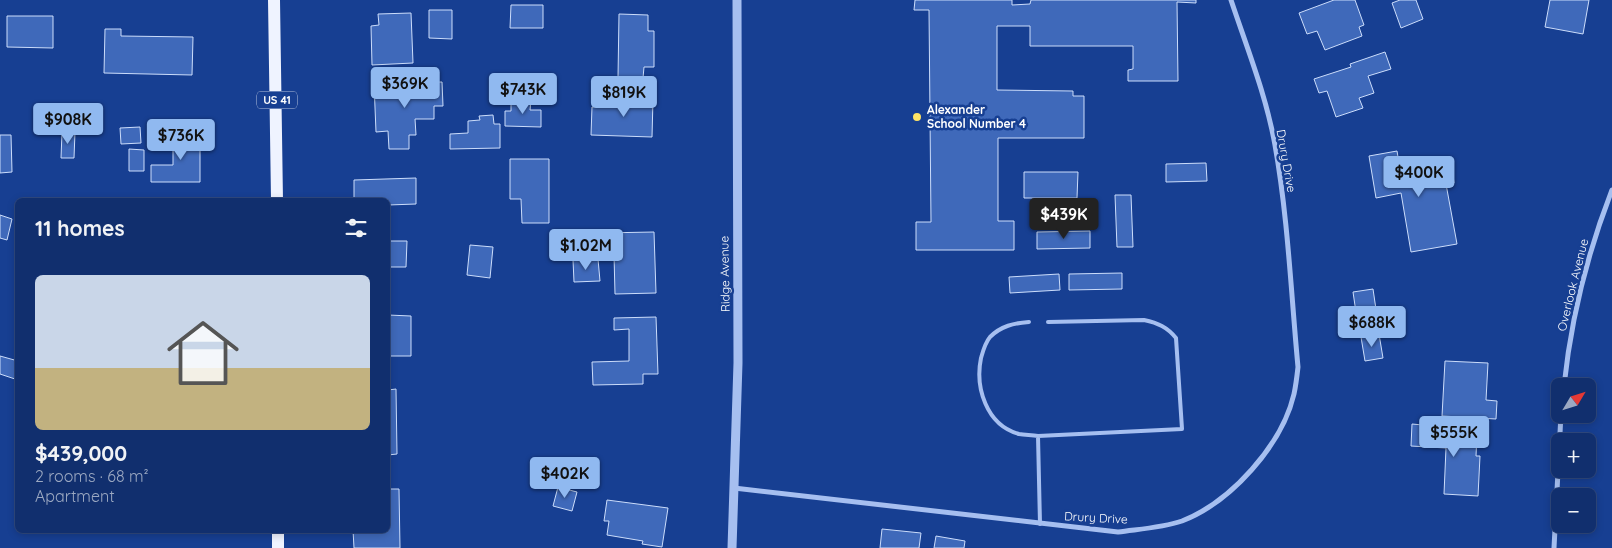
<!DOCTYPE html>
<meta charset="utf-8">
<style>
:root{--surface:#112f6e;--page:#1a3773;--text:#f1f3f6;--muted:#9ca9c2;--line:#304a81;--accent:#90b9f0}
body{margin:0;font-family:Quicksand,sans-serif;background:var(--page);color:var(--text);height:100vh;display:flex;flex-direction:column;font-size:19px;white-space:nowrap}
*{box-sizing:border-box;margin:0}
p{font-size:16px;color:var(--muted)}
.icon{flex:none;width:28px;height:28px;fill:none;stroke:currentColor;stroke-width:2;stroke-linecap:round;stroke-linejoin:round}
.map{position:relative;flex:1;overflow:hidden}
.details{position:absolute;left:15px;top:198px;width:375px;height:335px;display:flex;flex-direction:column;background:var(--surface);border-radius:8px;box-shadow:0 2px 8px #0003,0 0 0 1px var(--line)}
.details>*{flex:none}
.needle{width:32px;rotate:52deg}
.controls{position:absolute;left:1551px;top:378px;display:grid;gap:10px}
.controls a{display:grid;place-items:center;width:45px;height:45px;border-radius:8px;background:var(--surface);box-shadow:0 2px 8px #0003,0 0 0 1px var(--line);font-size:25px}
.price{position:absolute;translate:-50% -42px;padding:0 11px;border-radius:5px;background:var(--accent);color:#111;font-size:16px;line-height:32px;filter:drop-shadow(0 1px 2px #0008)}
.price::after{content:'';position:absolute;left:50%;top:30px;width:15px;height:11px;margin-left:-8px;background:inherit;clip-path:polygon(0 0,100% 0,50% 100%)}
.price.current{background:#222;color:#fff}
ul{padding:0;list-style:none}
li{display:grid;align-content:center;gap:10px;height:265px;padding:0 20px}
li+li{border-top:1px solid var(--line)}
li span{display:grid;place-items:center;height:155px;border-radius:8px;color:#555}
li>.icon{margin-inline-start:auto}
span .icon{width:90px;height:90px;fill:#fffc;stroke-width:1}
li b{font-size:21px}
h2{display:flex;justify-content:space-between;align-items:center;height:60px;padding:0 20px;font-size:21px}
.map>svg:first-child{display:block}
.building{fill:#3f69ba;stroke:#ccddfb}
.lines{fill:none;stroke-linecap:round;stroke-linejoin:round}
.service{stroke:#a6bff0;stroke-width:4}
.minor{stroke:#a6bff0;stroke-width:5}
.tertiary{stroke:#a6bff0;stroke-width:9}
.primary{stroke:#eff3ff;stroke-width:12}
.poi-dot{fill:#ffe365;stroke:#173f92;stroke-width:2}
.labels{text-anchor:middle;stroke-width:5;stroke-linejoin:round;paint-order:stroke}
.shield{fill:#173f92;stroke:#b9c5de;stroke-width:1}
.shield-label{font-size:11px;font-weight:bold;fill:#fff}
.poi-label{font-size:12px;font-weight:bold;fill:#fff;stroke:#173f92;text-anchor:start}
.street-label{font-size:12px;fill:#fff;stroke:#173f92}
</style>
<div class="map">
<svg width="1612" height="548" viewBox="0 0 1612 548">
<rect width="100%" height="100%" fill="#173f92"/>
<!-- building -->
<path class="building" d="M915,0H1012V5L1030,4L1031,0H1196V3L1177,2L1178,81H1128V70L1133,69V46H1030V26H997V90L1073,91V96H1084V138H998V221H1014V250H916V222H931L929,10H914Z
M1334,0H1355L1364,25L1359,27L1362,36L1325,50L1317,31L1307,34L1299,13Z
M1400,0H1416L1423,19L1401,28L1392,3Z
M1550,0H1589L1583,34L1545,27Z
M511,5H543V28H510Z
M429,10H452V39L429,38Z
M411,13L413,63L372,65L371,26L379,25L378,14Z
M619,14L648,15V31H654V67H644L643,78L618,77Z
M7,16H53V48L7,47Z
M105,29H121V36L193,37L192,75L104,73Z
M1385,52L1391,69L1368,76L1374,93L1359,98L1363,108L1336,117L1327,91L1319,93L1314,79L1351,67L1350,64Z
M442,82L443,106H434V119H415L416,135H409V149H389L388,131L376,132L374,83Z
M610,98L653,99L652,137L591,135L592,107H610Z
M511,100H531L530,110H541V127L505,126V111H511Z
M493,115L494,124H500V148L450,149V134L468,133V121L480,120L479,116Z
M140,127L141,143L121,144L120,128Z
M62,132H75L74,158H61Z
M173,133L200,134V182H151V165H173Z
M0,135H11L12,172L0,173Z
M129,149L144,150V171H129Z
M1397,151L1400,169L1451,160L1454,183L1446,184L1457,244L1411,252L1401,193L1376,198L1369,156Z
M510,159H549V223H522L521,199H510Z
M1206,163L1207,181L1166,182V164Z
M1024,172H1078L1077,198H1024Z
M416,178V204L388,205V200H354V180Z
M1115,195H1131L1133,247H1117Z
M0,215L12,219L7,240L0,238Z
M1090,231V248L1037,249V232Z
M654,232L656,293L615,294L614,255L601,256L600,233Z
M388,241H407L406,267H388Z
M470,245L493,247L490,278L467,275Z
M598,259L600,281L574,282L573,260Z
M1122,273V289L1069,290V274Z
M1059,274L1060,290L1010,293L1009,277Z
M1373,289L1378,323L1358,326L1353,292Z
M388,315L411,316V356H388Z
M656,317L658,374H643V384L593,385L592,362L629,361V329L614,330V318Z
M1379,334L1383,358L1365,361L1361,337Z
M0,356L18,361L15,379L0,374Z
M1445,361L1488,363L1486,400L1497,401L1496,419L1442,416Z
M396,389L397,454L388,455V390Z
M1412,424L1434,426V438L1445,439L1446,432L1477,434L1476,456H1480L1478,496L1444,494L1446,448L1411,446Z
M558,487L577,492L572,511L553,506Z
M388,489H399L400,548H354L353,530H388Z
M607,500L668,508L662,547L642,544L643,541L607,535L609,521H604Z
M882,529L921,533L919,548H880Z
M41,530H63V533H41Z
M936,536L965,541L964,548H934Z"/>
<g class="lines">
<!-- service -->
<path class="service" d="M1029,322C1014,323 1001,326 990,337C985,343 983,351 981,358C975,387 986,425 1019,434C1025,435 1032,435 1038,436
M1040,524L1038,436L1182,429L1176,338C1167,327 1158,323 1144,320L1048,322"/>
<!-- minor -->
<path class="minor" d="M1564,386C1571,319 1587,254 1612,190
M734,488L1118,532C1139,529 1161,528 1182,521C1231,502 1282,445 1294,394C1296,385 1297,376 1298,367C1291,293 1288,218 1275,145C1266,95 1247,48 1231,0
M1554,548L1561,414"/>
<!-- tertiary -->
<path class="tertiary" d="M732,548L738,363L737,0"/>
<!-- primary -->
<path class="primary" d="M274,0L277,200
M278,530V548"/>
</g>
<!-- markers -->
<circle class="poi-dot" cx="917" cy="117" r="5"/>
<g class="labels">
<!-- shield labels -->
<rect class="shield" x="257" y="91.5" width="40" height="17" rx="4"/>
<g class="shield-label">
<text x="277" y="104">US 41</text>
</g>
<!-- poi labels -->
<g class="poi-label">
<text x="927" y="114">Alexander<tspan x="927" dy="14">School Number 4</tspan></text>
</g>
<!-- street labels -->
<g class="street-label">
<text transform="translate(1286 161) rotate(80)" y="4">Drury Drive</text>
<text transform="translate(725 274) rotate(-91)" y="4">Ridge Avenue</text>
<text transform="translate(1573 285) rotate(-76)" y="4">Overlook Avenue</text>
<text transform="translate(1096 518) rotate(3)" y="4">Drury Drive</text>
</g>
</g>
</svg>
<div class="controls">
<a><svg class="needle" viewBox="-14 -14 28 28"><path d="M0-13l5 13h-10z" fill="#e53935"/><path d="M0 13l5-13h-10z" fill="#9ca9c2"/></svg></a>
<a>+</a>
<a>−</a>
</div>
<b class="price" style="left:405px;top:109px">$369K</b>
<b class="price" style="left:523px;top:115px">$743K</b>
<b class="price" style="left:624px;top:118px">$819K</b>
<b class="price" style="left:68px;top:145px">$908K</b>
<b class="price" style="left:181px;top:161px">$736K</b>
<b class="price" style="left:1419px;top:198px">$400K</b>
<b class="price current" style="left:1064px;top:240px">$439K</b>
<b class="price" style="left:586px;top:271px">$1.02M</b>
<b class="price" style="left:1372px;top:348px">$688K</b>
<b class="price" style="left:1454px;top:458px">$555K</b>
<b class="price" style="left:565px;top:499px">$402K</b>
<section class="details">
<h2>11 homes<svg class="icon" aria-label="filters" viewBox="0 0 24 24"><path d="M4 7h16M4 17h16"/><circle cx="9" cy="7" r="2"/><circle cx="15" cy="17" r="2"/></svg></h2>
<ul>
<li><span style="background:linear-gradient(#c9d6e8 60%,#c2b280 0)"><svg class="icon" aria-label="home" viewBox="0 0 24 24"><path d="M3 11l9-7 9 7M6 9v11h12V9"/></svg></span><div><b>$439,000</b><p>2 rooms · 68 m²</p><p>Apartment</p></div></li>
</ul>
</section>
</div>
